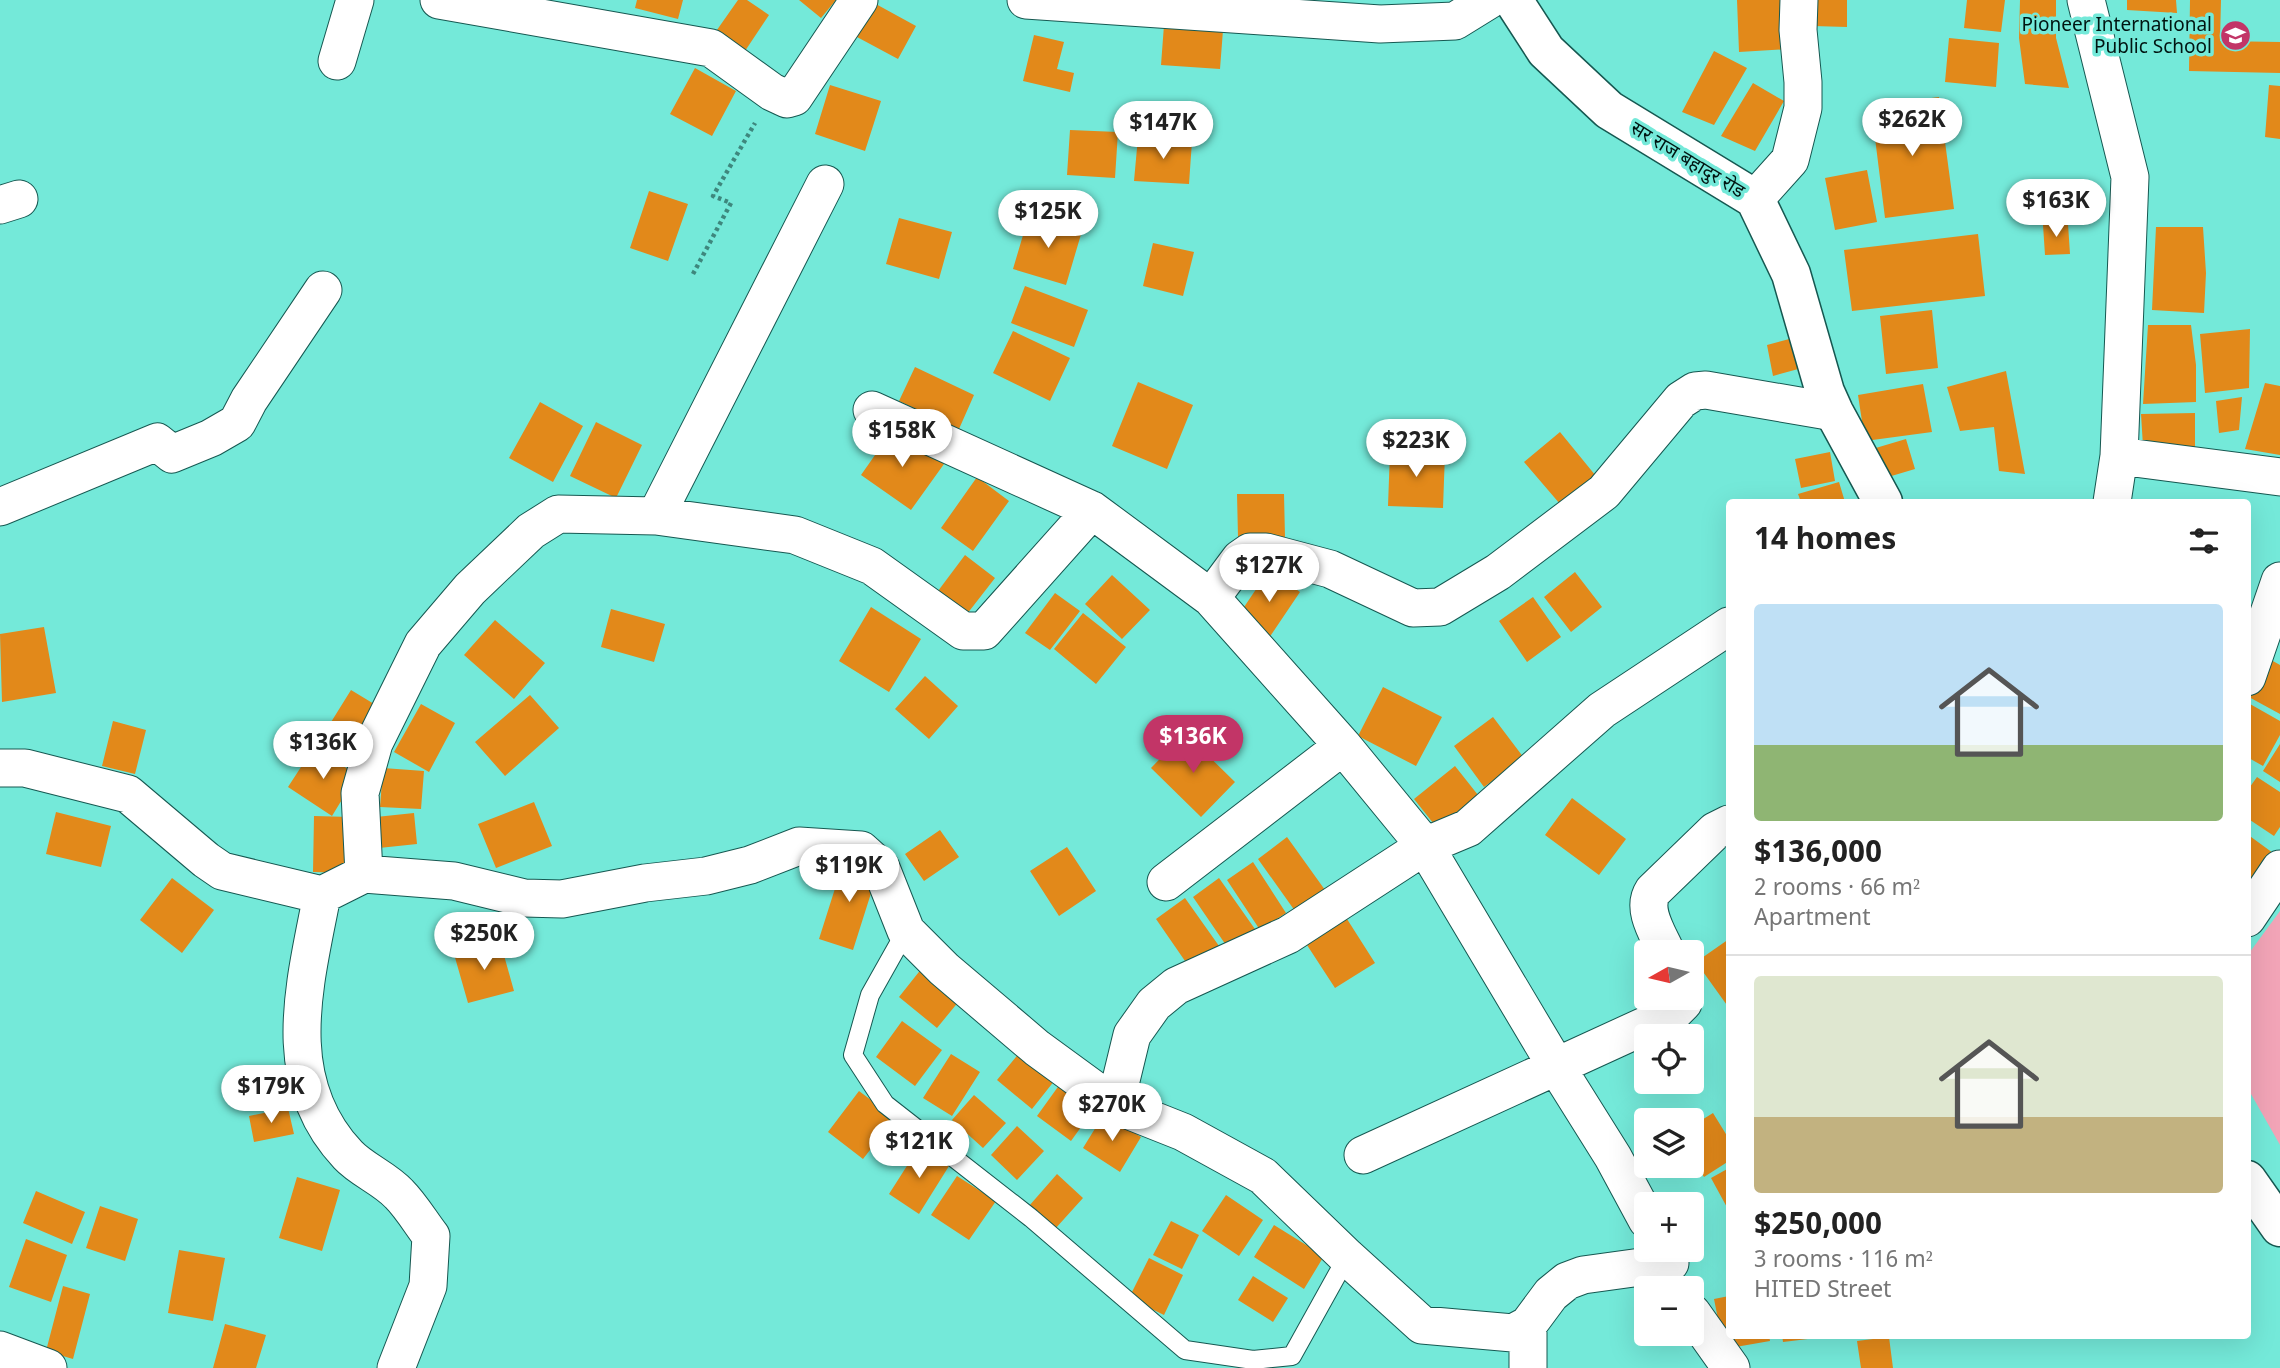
<!DOCTYPE html>
<meta charset="utf-8">
<style>
:root{--surface:#fff;--page:#f2f2f2;--text:#222;--muted:#767676;--line:#e0e0e0;--accent:#c23567}
body{margin:0;font-family:Georgia,"Noto Sans Devanagari",serif;background:var(--page);color:var(--text);height:100vh;display:flex;flex-direction:column;font-size:26px;white-space:nowrap}
*{box-sizing:border-box;margin:0}
p{font-size:23px;color:var(--muted)}
.icon{flex:none;width:38px;height:38px;fill:none;stroke:currentColor;stroke-width:2;stroke-linecap:round;stroke-linejoin:round}
.map{position:relative;flex:1;overflow:hidden}
.sheet{position:absolute;left:1726px;top:499px;width:525px;height:840px;display:flex;flex-direction:column;background:var(--surface);border-radius:7px;box-shadow:0 7px 28px #0002}
.sheet>*{flex:none}
.needle{width:46px;rotate:262deg}
.fabs{position:absolute;left:1634px;top:940px;display:grid;gap:14px}
.fabs a{display:grid;place-items:center;width:70px;height:70px;border-radius:7px;background:var(--surface);box-shadow:0 7px 28px #0002;font-size:35px}
.price{position:absolute;translate:-50% -60px;padding:0 16px;border-radius:24px;background:#fff;color:#222;font-size:23px;line-height:46px;filter:drop-shadow(0 2px 4px #0008)}
.price::after{content:'';position:absolute;left:50%;top:42px;width:21px;height:16px;margin-left:-10px;background:inherit;clip-path:polygon(0 0,100% 0,50% 100%)}
.price.active{background:var(--accent);color:#fff}
ul{padding:0;list-style:none}
li{display:grid;align-content:center;gap:14px;height:371px;padding:0 28px}
li+li{border-top:2px solid var(--line)}
li span{display:grid;place-items:center;height:217px;border-radius:7px;color:#555}
li>.icon{margin-inline-start:auto}
span .icon{width:126px;height:126px;fill:#fffc;stroke-width:1}
li b{font-size:30px}
h2{display:flex;justify-content:space-between;align-items:center;height:84px;padding:0 28px;font-size:30px}
.map>svg:first-child{display:block}
.green{fill:#f2a4b7}
.building{fill:#e2891a}
.lines{fill:none;stroke-linecap:round;stroke-linejoin:round}
.lane-casing{stroke:#165851;stroke-width:20}
.street-casing{stroke:#165851;stroke-width:39}
.secondary-casing{stroke:#165851;stroke-width:41}
.path{stroke:#3e877d;stroke-width:4.5;stroke-dasharray:3.5 3.5;stroke-linecap:butt}
.lane{stroke:#fff;stroke-width:18}
.street{stroke:#fff;stroke-width:37}
.secondary{stroke:#fff;stroke-width:38}
.labels{text-anchor:middle;stroke-width:7;stroke-linejoin:round;paint-order:stroke}
.poi-label{font-size:19px;fill:#001411;stroke:#74e9d9;text-anchor:end}
.street-label{font-size:19px;fill:#001411;stroke:#74e9d9}
</style>
<div class="map">
<svg width="2280" height="1368" viewBox="0 0 2280 1368">
<rect width="100%" height="100%" fill="#74e9d9"/>
<!-- green -->
<path class="green" d="M2280,911V1145L2247,1087V956Z"/>
<!-- building -->
<path class="building" d="M637,0H683L678,19L635,8Z
M738,0H747L769,15L741,57L712,37Z
M799,0H836L821,18Z
M1737,0H1787L1789,49L1739,52Z
M1813,0H1847V27L1813,26Z
M1967,0H2005L2001,32L1964,28Z
M2020,0H2056V38L2069,88L2025,84L2019,38Z
M2127,0H2176L2177,13L2127,10Z
M2190,0H2221L2220,41L2280,42V73L2189,71Z
M874,3L916,26L898,59L857,37Z
M1164,25L1223,30L1220,69L1161,65Z
M1034,35L1064,42L1057,69L1074,73L1070,92L1023,81Z
M1949,38L1999,43L1996,87L1945,82Z
M1714,51L1747,68L1714,125L1682,112Z
M695,68L736,91L712,136L670,114Z
M1753,83L1784,101L1755,151L1721,136Z
M830,85L881,101L865,151L815,134Z
M2269,85L2280,86V139L2265,137Z
M1939,97L1954,209L1885,218L1871,106Z
M1070,130L1118,132L1115,178L1067,175Z
M1138,137L1192,141L1189,184L1134,181Z
M1867,170L1877,222L1835,230L1825,178Z
M649,191L688,204L668,261L630,248Z
M1029,215L1082,231L1066,285L1013,269Z
M899,218L952,232L939,279L886,264Z
M2068,224L2070,254L2045,255L2043,225Z
M2156,227H2203L2206,273L2204,313L2152,310Z
M1978,234L1985,296L1852,311L1844,250Z
M1153,243L1194,252L1183,296L1143,286Z
M1025,286L1088,310L1074,347L1011,323Z
M1932,310L1938,368L1886,374L1880,316Z
M2148,325H2191L2196,365V402L2143,404Z
M2250,329L2249,388L2205,393L2200,334Z
M1013,331L1070,358L1050,401L993,373Z
M1793,338L1802,368L1773,376L1767,345Z
M915,367L974,395L959,429L899,401Z
M2006,371L2025,474L1999,471L1994,427L1960,431L1947,387Z
M1138,382L1193,405L1167,469L1112,446Z
M2265,383L2280,386V455L2245,449Z
M1923,384L1932,432L1865,441L1858,395Z
M2242,397L2239,430L2219,433L2216,401Z
M540,402L583,426L553,482L509,458Z
M2195,413V449L2143,446L2141,414Z
M596,422L642,445L616,498L570,476Z
M894,428L944,464L911,510L861,475Z
M1560,432L1600,481L1566,511L1524,462Z
M1906,439L1915,469L1878,480L1869,450Z
M1390,451L1445,453L1443,508L1388,506Z
M1830,452L1835,481L1801,488L1795,459Z
M977,477L1009,501L973,551L941,528Z
M1839,482L1845,502H1801L1798,494Z
M1237,494H1284L1285,537H1238Z
M965,555L995,578L967,614L938,591Z
M1269,570L1300,592L1269,638L1238,616Z
M1575,572L1602,607L1571,632L1544,597Z
M1112,575L1150,610L1122,639L1085,604Z
M1055,593L1080,611L1050,650L1025,633Z
M1533,597L1561,637L1527,662L1499,621Z
M871,607L921,639L889,692L839,661Z
M611,609L665,624L654,662L601,647Z
M1083,613L1126,647L1096,684L1054,649Z
M495,620L545,663L514,699L464,655Z
M44,627L56,693L2,702L0,634Z
M2264,656L2280,665V714L2247,696V689Z
M925,676L958,706L929,739L895,709Z
M1383,687L1442,717L1416,766L1358,736Z
M351,690L384,710L357,755L323,735Z
M530,695L559,728L505,776L475,742Z
M421,704L455,723L429,772L394,752Z
M2250,704L2280,721V735L2263,766L2247,757V709Z
M1493,717L1524,758L1484,787L1454,746Z
M113,721L146,730L135,774L102,766Z
M1185,733L1235,782L1201,817L1151,768Z
M2280,744V782L2263,771Z
M314,747L357,775L332,816L288,787Z
M1455,766L1478,795L1437,828L1414,799Z
M383,768L424,771L421,809L380,807Z
M2257,777L2280,792V827L2274,836L2247,818V791Z
M1572,798L1626,839L1599,875L1545,835Z
M534,802L552,846L496,868L478,824Z
M56,812L111,826L101,867L46,854Z
M414,813L417,844L379,848L376,817Z
M314,816L351,817L349,873L313,872Z
M940,830L959,857L924,881L905,854Z
M2247,834L2273,853L2252,882L2247,878Z
M1287,837L1325,890L1295,911L1258,859Z
M1067,847L1096,891L1059,916L1030,871Z
M845,857L879,868L853,950L819,939Z
M1253,862L1286,913L1260,930L1227,880Z
M172,878L214,910L182,953L140,920Z
M1219,878L1257,932L1230,951L1193,897Z
M1185,898L1224,953L1194,974L1156,919Z
M1347,919L1375,963L1335,988L1307,945Z
M1729,939V1008L1696,962Z
M500,941L514,991L468,1003L454,954Z
M926,963L964,995L937,1028L899,997Z
M902,1021L942,1050L915,1086L876,1057Z
M1020,1052L1055,1080L1032,1109L997,1080Z
M951,1054L980,1072L952,1116L923,1098Z
M1060,1084L1094,1109L1071,1141L1037,1116Z
M859,1091L895,1118L863,1159L828,1132Z
M974,1095L1006,1123L983,1148L952,1120Z
M288,1108L294,1134L254,1142L249,1116Z
M1713,1113L1729,1139V1161L1704,1177L1692,1158V1126Z
M1104,1114L1141,1137L1120,1172L1083,1148Z
M1017,1126L1044,1151L1017,1180L991,1155Z
M919,1147L949,1166L919,1214L889,1194Z
M1729,1168V1211L1711,1178Z
M1057,1174L1083,1198L1055,1229L1029,1206Z
M957,1176L996,1201L969,1240L931,1215Z
M297,1177L340,1190L322,1251L279,1238Z
M36,1191L85,1212L72,1244L23,1223Z
M1226,1195L1263,1220L1239,1256L1202,1231Z
M100,1206L138,1219L125,1261L86,1248Z
M1171,1221L1199,1235L1182,1269L1153,1255Z
M1274,1225L1324,1256L1304,1289L1254,1257Z
M26,1239L67,1255L51,1302L9,1287Z
M179,1250L225,1258L213,1321L168,1313Z
M1149,1258L1183,1275L1164,1315L1129,1298Z
M1253,1276L1288,1298L1273,1322L1238,1300Z
M63,1286L90,1294L73,1359L46,1351Z
M1729,1296V1335H1769L1770,1341L1724,1349L1714,1299Z
M225,1324L266,1335L256,1368H213Z
M1782,1335H1815L1816,1338L1783,1342Z
M1889,1337L1893,1368H1861L1857,1341Z"/>
<g class="lines">
<defs>
<path id="lane" d="M906,931L870,995L853,1055L885,1104L1031,1218L1185,1350L1253,1360L1292,1356L1347,1257"/>
<path id="street" d="M439,0L711,48L772,92L787,99L794,97L859,0
M1026,0L1380,24L1455,21L1489,0
M2086,0L2130,177L2119,456L2112,502
M337,61L355,0
M1755,199L1790,160L1803,108V82L1798,30L1799,0
M0,205L19,199
M872,410L1092,510L1211,598L1343,746L1425,846L1556,1066L1613,1157L1647,1220
M2119,456L2280,477
M0,507L157,442L172,454L211,438L237,423L249,400L323,290
M656,516L825,184
M1211,598L1240,559L1250,552H1266L1330,569L1413,608L1440,607L1498,572L1604,492L1681,400L1695,391L1706,390L1834,412
M2247,677L2280,581
M0,768H25L128,794L206,860L222,871L322,895
M364,874L360,793L374,743L423,644L470,589L531,531L558,514L656,516L795,535L872,566L963,631H984L1092,510
M1166,882L1343,746
M322,895L364,874L454,881L524,898L562,899L645,883L706,876L750,865L799,846L861,850L881,868L906,931L944,969L1037,1048L1115,1105L1183,1132L1263,1176L1347,1257L1422,1325L1513,1333L1528,1325L1551,1294L1567,1281L1583,1275L1670,1263
M322,895C305,984 277,1080 348,1155C362,1170 384,1178 399,1194C411,1206 421,1223 431,1236L428,1286L396,1368
M2247,918L2280,869
M1666,952C1658,934 1641,909 1653,891L1715,831L1729,824
M1115,1105L1132,1035L1154,1004L1176,986L1288,935L1425,846L1468,828L1602,710L1729,626
M1363,1155L1673,1013L1683,1003L1682,998
M1692,1313L1731,1368
M1528,1325V1368
M0,1350L48,1368"/>
<path id="secondary" d="M1513,0L1546,51L1609,110L1755,199L1791,274L1825,392L1834,412L1883,502
M2247,1180L2280,1227"/>
</defs>
<!-- lane casing -->
<use href="#lane" class="lane-casing"/>
<!-- street casing -->
<use href="#street" class="street-casing"/>
<!-- secondary casing -->
<use href="#secondary" class="secondary-casing"/>
<!-- path -->
<path class="path" d="M693,274L731,203L713,196L755,123"/>
<!-- lane -->
<use href="#lane" class="lane"/>
<!-- street -->
<use href="#street" class="street"/>
<!-- secondary -->
<use href="#secondary" class="secondary"/>
</g>
<!-- icons -->
<defs>
<symbol id="school-disc" viewBox="-11 -11 22 22"><circle r="9.5" fill="#c23567" stroke="#74e9d9"/><path d="M0-5L7-2L0 1L-7-2ZM-4 1L0 2.5L4 1V4Q0 6-4 4Z" fill="#fff"/></symbol>
</defs>
<g fill-rule="evenodd">
<use href="#school-disc" x="2218" y="18" width="35" height="35"/>
</g>
<g class="labels">
<!-- poi labels -->
<g class="poi-label">
<text x="2212" y="31">Pioneer International<tspan x="2212" dy="22">Public School</tspan></text>
</g>
<!-- street labels -->
<g class="street-label">
<text transform="translate(1688 159) rotate(31)" y="7">सर राज बहादुर रोड</text>
</g>
</g>
</svg>
<div class="fabs">
<a><svg class="needle" viewBox="-14 -14 28 28"><path d="M0-13l5 13h-10z" fill="#e53935"/><path d="M0 13l5-13h-10z" fill="#767676"/></svg></a>
<a><svg class="icon" aria-label="locate" viewBox="0 0 24 24"><circle cx="12" cy="12" r="6"/><path d="M12 2v4M12 18v4M2 12h4M18 12h4"/></svg></a>
<a><svg class="icon" aria-label="layers" viewBox="0 0 24 24"><path d="M12 4l9 5-9 5-9-5zM3 14l9 5 9-5"/></svg></a>
<a>+</a>
<a>−</a>
</div>
<b class="price" style="left:1912px;top:158px">$262K</b>
<b class="price" style="left:1163px;top:161px">$147K</b>
<b class="price" style="left:2056px;top:239px">$163K</b>
<b class="price" style="left:1048px;top:250px">$125K</b>
<b class="price" style="left:902px;top:469px">$158K</b>
<b class="price" style="left:1416px;top:479px">$223K</b>
<b class="price" style="left:1269px;top:604px">$127K</b>
<b class="price active" style="left:1193px;top:775px">$136K</b>
<b class="price" style="left:323px;top:781px">$136K</b>
<b class="price" style="left:849px;top:904px">$119K</b>
<b class="price" style="left:484px;top:972px">$250K</b>
<b class="price" style="left:271px;top:1125px">$179K</b>
<b class="price" style="left:1112px;top:1143px">$270K</b>
<b class="price" style="left:919px;top:1180px">$121K</b>
<section class="sheet">
<h2>14 homes<svg class="icon" aria-label="filters" viewBox="0 0 24 24"><path d="M4 7h16M4 17h16"/><circle cx="9" cy="7" r="2"/><circle cx="15" cy="17" r="2"/></svg></h2>
<ul>
<li><span style="background:linear-gradient(#bfe0f5 65%,#8fb573 0)"><svg class="icon" aria-label="home" viewBox="0 0 24 24"><path d="M3 11l9-7 9 7M6 9v11h12V9"/></svg></span><div><b>$136,000</b><p>2 rooms · 66 m²</p><p>Apartment</p></div></li>
<li><span style="background:linear-gradient(#dfe7d0 65%,#c2b280 0)"><svg class="icon" aria-label="home" viewBox="0 0 24 24"><path d="M3 11l9-7 9 7M6 9v11h12V9"/></svg></span><div><b>$250,000</b><p>3 rooms · 116 m²</p><p>HITED Street</p></div></li>
</ul>
</section>
</div>
